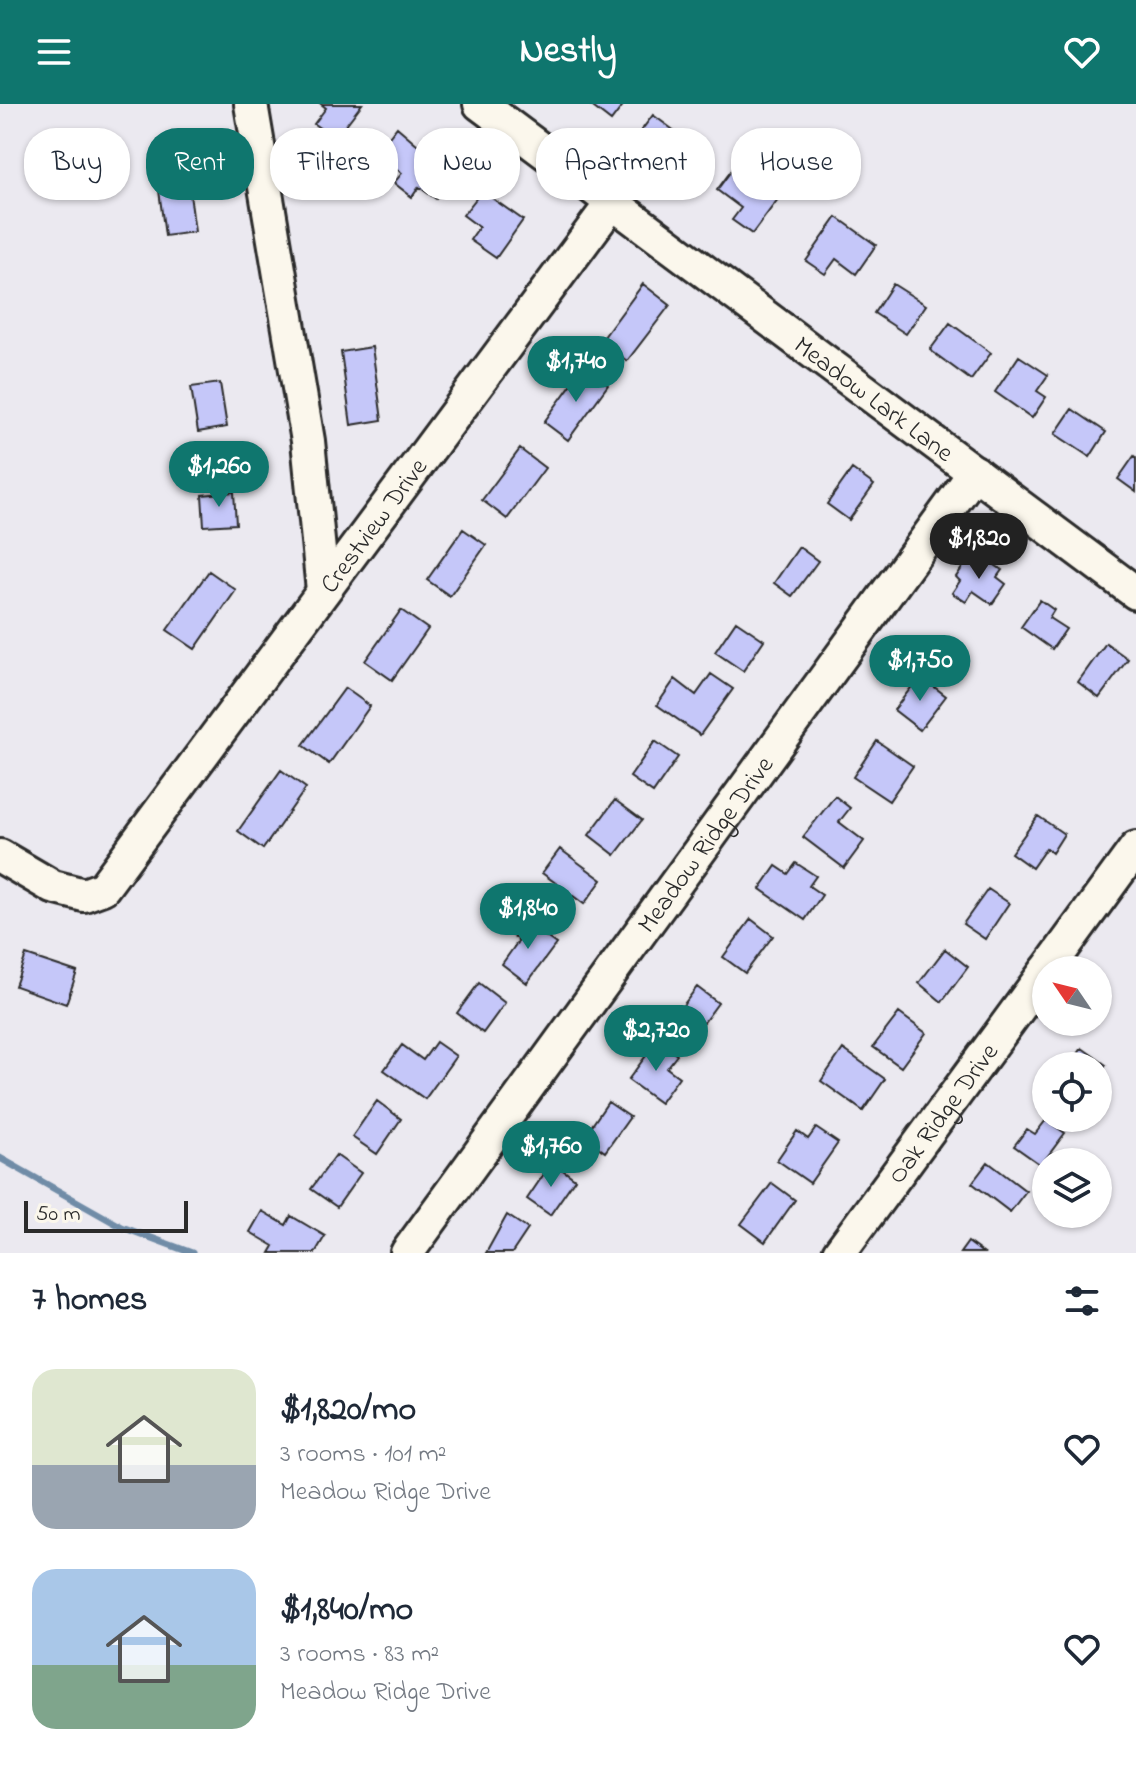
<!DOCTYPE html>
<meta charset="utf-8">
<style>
:root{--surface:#fff;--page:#f6f6f7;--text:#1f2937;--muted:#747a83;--accent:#0f766e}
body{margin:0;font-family:"Indie Flower",sans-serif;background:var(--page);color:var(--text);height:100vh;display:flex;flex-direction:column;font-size:30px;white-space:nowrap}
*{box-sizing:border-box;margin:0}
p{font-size:26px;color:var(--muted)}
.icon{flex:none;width:44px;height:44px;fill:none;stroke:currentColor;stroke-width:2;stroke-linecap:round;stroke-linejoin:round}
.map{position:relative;height:1149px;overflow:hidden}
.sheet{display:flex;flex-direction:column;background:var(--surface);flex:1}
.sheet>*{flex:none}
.guide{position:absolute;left:24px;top:24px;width:1088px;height:72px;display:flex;gap:16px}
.needle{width:52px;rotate:305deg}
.tools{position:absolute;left:1032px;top:852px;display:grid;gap:16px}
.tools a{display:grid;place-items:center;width:80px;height:80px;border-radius:50%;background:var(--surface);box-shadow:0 2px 6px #0004;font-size:40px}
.scale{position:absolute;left:24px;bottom:20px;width:164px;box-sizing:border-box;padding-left:8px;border:4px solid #2b2b2b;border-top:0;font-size:22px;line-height:28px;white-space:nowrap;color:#2b2b2b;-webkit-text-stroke:6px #fbf7ec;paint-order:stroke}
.price{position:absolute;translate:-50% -68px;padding:0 18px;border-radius:28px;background:var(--accent);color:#fff;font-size:26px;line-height:52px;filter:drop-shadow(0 2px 4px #0008)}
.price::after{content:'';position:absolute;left:50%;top:48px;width:24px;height:18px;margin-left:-12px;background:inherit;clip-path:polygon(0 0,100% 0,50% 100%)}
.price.current{background:#222;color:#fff}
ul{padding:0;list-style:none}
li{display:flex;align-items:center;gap:24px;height:200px;padding:0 32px}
li span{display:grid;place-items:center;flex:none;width:224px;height:160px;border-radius:24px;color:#555}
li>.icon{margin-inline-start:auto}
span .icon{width:96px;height:96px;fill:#fffc;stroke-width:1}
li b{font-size:34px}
h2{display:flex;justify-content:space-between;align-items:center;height:96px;padding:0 32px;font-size:34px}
.pill{padding:0 28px;border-radius:32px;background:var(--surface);box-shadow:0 2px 6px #0004;font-size:28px;line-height:72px}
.pill.current{background:var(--accent);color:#fff}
header{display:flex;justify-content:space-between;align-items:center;height:104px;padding:0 32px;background:var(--accent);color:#fff;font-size:36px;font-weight:800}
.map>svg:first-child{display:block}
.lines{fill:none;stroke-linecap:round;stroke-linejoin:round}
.stream{stroke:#6f8ca7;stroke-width:7}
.building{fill:#c5c7f9;stroke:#2b2b2b;stroke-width:2}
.minor-casing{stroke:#2b2b2b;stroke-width:38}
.minor{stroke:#fbf7ec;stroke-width:32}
.labels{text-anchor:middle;stroke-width:7;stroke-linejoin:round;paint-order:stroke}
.street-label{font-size:26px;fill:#2b2b2b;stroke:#fbf7ec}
</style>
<header><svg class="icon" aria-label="menu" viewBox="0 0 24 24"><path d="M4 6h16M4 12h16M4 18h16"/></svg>Nestly<svg class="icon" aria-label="heart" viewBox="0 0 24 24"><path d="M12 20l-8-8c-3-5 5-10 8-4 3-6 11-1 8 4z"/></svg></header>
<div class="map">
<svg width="1136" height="1149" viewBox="0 0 1136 1149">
<rect width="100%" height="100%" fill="#ebe9f0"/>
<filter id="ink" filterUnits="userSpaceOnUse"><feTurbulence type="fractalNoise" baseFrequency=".0125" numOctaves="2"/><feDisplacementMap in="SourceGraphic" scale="16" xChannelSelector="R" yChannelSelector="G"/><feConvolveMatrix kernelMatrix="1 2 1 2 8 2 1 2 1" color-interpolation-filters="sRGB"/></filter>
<g filter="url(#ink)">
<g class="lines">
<!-- stream -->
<path class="stream" d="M0,1054L122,1123L192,1149"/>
</g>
<!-- building -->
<path class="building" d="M321,0H362L335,35L314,20L326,4Z
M589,0H624L611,17Z
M653,11L702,47L685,71L635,35Z
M397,23L432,53L436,47L459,65L436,95L419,83L412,93L394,79L402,69L376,50Z
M740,55L784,87L752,130L732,116L741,104L717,86Z
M187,67L195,128L165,132L157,71Z
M482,87L523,116L496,154L470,136L479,123L463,111Z
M837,113L876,141L856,170L836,155L825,170L806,157Z
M643,180L670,201L627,257L601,237Z
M893,180L926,201L906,230L874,209Z
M950,219L991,249L971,276L930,246Z
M372,243L382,316L351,321L341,248Z
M1019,252L1048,271L1037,287L1046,293L1032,314L995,288Z
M584,263L608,281L568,336L544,318Z
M220,279L227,323L198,328L191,283Z
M1072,305L1106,328L1090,353L1055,330Z
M520,345L545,364L507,415L482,396Z
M1134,352L1136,354V388L1118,375Z
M852,365L874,381L849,416L827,400Z
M234,388L236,420L204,422L202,391Z
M463,425L486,441L450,492L427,476Z
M799,443L818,457L792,492L774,479Z
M969,454L981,463L986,455L1002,466L997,473L1006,480L992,500L973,487L966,498L952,489L960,477L956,473Z
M209,467L236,486L195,545L167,526Z
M1040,496L1054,506L1049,514L1066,525L1052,545L1021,523Z
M401,506L428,525L392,576L365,557Z
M736,517L764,536L743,567L715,548Z
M1106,539L1128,555L1099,594L1078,578Z
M711,570L733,585L700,631L657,601L675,575L696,591Z
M920,572L946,592L920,626L894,606Z
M345,584L370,602L329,660L303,641Z
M655,637L678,653L653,689L630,673Z
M877,637L913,662L889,697L853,673Z
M281,666L306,684L263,745L238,727Z
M835,692L850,704L839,718L864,737L844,764L803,733Z
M615,696L642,716L615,751L589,731Z
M1038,712L1064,730L1052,749L1046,744L1032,764L1011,749Z
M560,745L602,776L584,800L573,792L560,809L544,797L557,780L542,769Z
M796,759L816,772L809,782L822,791L805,816L760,785L776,762L788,770Z
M988,785L1009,799L985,835L963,820Z
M520,814L556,840L527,879L502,860L519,836L509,829Z
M751,815L773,832L745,869L723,853Z
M945,845L968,863L942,898L919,879Z
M26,851L77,868L66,900L15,882Z
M479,879L505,899L483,929L457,909Z
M697,883L718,899L691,936L669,920Z
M899,909L926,929L901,963L873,943Z
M657,937L677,951L667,964L679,973L660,999L628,976Z
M436,938L456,952L425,995L384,966L402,941L423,956Z
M1082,944L1106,961L1098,973V962H1070Z
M843,945L885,975L863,1007L821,977Z
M377,997L401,1015L377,1050L352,1033Z
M608,998L630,1013L605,1048L584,1033Z
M1046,1016L1065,1029L1041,1061L1014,1042L1027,1025L1035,1030Z
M816,1024L838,1039L810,1079L777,1056L797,1027L808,1035Z
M336,1051L361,1069L337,1103L311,1085Z
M552,1058L575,1075L550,1111L527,1095Z
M988,1058L1026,1087L1010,1108L972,1079Z
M772,1079L795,1096L765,1138L741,1120Z
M262,1107L286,1121L291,1112L325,1132L315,1149H270L274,1142L250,1128Z
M507,1111L528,1125L512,1149H486Z
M968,1138L983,1149H960Z"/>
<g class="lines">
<defs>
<g id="minor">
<path d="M251,0L308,337L323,487"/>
<path id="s1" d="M480,0L1136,489"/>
<path id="s2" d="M0,752L53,783L84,791L103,784L612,99"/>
<path d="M1047,866L1136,744"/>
<path id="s3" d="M407,1149L975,368"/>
<path id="s4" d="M839,1149L1046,867"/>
</g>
</defs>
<!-- minor casing -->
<use href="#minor" class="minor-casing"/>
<!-- minor -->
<use href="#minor" class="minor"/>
</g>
</g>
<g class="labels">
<!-- street labels -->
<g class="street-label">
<text dy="9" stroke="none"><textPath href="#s1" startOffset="492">Meadow Lark Lane</textPath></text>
<text dy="9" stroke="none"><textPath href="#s2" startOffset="566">Crestview Drive</textPath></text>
<text dy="9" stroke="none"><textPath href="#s3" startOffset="506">Meadow Ridge Drive</textPath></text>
<text dy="9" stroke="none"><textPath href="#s4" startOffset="174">Oak Ridge Drive</textPath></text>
</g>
</g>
</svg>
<div class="tools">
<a><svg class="needle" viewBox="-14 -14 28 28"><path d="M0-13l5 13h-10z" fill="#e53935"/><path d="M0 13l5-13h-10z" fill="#747a83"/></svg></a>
<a><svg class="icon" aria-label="locate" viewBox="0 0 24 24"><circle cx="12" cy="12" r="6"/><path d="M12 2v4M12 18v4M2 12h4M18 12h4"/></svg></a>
<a><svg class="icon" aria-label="layers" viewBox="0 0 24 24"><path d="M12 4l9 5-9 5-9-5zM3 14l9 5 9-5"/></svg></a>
</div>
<div class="scale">50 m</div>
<b class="price" style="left:576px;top:300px">$1,740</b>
<b class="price" style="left:219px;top:405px">$1,260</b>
<b class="price current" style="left:979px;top:477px">$1,820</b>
<b class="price" style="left:920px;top:599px">$1,750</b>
<b class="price" style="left:528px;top:847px">$1,840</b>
<b class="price" style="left:656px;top:969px">$2,720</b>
<b class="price" style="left:551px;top:1085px">$1,760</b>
<div class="guide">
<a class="pill">Buy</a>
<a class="pill current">Rent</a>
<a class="pill">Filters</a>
<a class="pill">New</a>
<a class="pill">Apartment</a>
<a class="pill">House</a>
</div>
</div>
<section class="sheet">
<h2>7 homes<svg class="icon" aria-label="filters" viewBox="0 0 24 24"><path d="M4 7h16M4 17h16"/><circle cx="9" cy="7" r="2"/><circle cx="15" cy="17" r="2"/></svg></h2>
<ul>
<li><span style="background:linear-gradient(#dfe7d0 60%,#9aa5b1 0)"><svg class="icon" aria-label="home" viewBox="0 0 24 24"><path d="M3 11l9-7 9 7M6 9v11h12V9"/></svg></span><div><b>$1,820/mo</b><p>3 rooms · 101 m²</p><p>Meadow Ridge Drive</p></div><svg class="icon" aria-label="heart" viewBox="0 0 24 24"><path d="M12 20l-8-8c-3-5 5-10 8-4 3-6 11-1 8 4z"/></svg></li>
<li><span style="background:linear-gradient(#a9c7e8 60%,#7fa58c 0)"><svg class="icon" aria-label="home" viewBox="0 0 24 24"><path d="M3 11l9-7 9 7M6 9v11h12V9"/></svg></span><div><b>$1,840/mo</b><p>3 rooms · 83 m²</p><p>Meadow Ridge Drive</p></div><svg class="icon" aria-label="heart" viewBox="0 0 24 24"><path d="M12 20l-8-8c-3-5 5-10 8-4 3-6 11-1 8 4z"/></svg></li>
</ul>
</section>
